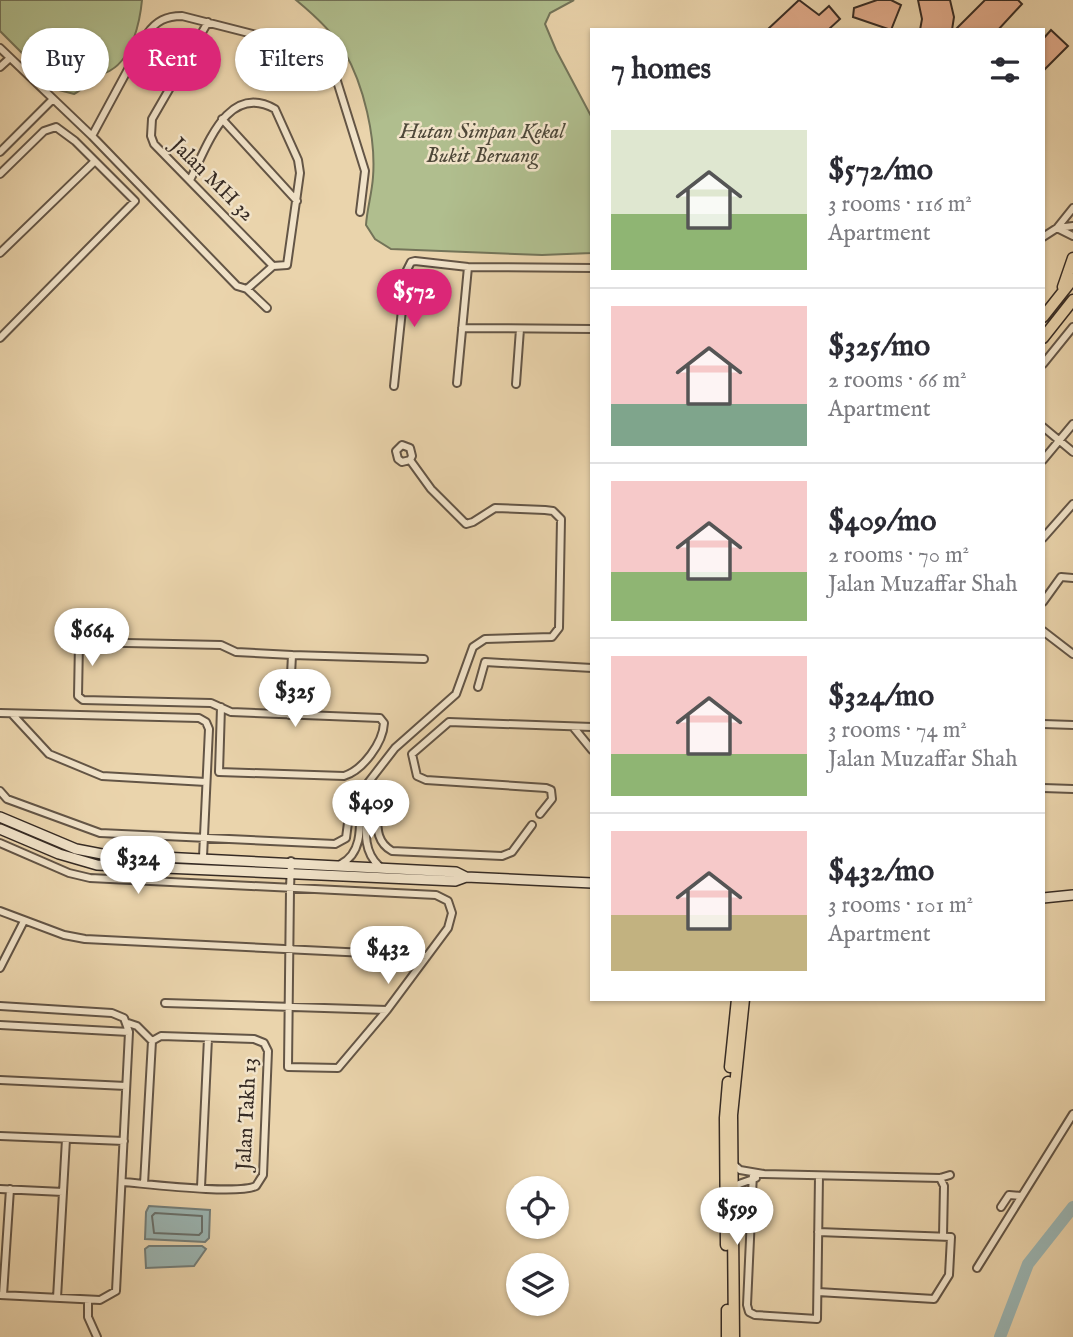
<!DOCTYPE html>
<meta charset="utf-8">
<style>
:root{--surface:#fff;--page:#f2f2f3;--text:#2b2b33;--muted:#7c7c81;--line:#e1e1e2;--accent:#db2777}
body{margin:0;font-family:"IM FELL English",serif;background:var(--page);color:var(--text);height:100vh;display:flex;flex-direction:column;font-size:26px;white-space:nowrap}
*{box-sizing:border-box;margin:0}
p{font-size:23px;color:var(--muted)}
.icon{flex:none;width:38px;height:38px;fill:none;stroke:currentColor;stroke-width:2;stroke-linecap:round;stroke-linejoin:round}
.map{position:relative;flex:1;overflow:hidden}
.details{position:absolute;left:590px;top:28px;width:455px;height:973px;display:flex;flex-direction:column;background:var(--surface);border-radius:0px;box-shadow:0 2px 5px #0004}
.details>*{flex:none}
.top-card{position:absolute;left:21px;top:28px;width:464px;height:63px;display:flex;gap:14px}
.fabs{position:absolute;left:506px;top:1176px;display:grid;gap:14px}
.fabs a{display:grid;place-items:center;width:63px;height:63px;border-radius:50%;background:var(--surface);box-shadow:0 2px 5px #0004;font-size:35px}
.price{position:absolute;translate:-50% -60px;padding:0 16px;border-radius:24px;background:#fff;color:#222;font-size:23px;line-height:46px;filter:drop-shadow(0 2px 4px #0008)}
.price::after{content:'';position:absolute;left:50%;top:42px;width:21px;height:16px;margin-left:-10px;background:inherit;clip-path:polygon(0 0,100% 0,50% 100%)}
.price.selected{background:var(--accent);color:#fff}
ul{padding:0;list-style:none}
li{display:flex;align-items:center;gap:21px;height:175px;padding:0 21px}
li+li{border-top:2px solid var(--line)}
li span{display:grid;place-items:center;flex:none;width:196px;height:140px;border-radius:0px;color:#555}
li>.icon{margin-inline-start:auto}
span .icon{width:84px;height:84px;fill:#fffc;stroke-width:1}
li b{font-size:30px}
h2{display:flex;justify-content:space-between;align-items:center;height:84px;padding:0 21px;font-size:30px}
.pill{padding:0 24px;border-radius:32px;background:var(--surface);box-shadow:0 2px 5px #0004;font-size:24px;line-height:63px}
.pill.selected{background:var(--accent);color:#fff}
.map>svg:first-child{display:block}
.green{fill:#b0be8e;stroke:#737459;stroke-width:2}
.water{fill:#9bb6b4;stroke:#737e7a;stroke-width:2}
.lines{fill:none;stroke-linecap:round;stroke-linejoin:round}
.shore{stroke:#68706c;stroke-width:2}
.river{stroke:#9bb6b4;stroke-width:12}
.building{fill:#e3ad8d;stroke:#362b24;stroke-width:2}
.minor-casing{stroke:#635546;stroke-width:10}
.secondary-casing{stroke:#362b24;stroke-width:12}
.primary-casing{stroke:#362b24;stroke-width:13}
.minor{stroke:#f1e3c9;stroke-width:6}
.secondary{stroke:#f1e3c9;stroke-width:9}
.primary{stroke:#ead4ac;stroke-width:10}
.labels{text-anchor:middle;stroke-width:5;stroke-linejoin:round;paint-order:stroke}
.park-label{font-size:21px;font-style:italic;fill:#4e4839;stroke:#f1e3c9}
.street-label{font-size:21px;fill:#362b24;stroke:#f1e3c9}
</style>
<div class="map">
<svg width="1073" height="1337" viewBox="0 0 1073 1337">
<rect width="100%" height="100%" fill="#ead4ac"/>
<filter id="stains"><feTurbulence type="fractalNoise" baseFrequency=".00286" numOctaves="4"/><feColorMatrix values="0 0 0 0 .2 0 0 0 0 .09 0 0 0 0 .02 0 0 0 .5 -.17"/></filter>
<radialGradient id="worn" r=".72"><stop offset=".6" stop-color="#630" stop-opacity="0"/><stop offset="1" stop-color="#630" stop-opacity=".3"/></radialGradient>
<!-- green -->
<path class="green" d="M0,0H142C140,22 132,58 111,70C105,74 97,75 91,80C85,85 82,90 74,94L59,90L0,31Z
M296,0H574L550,13L545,24L556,50L591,116V253L542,255L391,249L375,239L366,225C367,209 372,193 373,177C376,138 364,85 344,51C333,32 313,14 296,0Z"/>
<!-- water -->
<path class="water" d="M149,1206L210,1210L209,1238L205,1242L145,1239L146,1212Z
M149,1246H202L206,1249L194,1266L146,1268L145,1249Z"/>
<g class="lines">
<!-- shore -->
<path class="shore" d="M155,1213L202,1216V1232L199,1235L154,1233L152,1216Z"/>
<!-- river -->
<path class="river" d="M1000,1337L1028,1264L1073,1207"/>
</g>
<!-- building -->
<path class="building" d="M799,0L819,15L829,6L840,19L828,30H767Z
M877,0H891L901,5L891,30L853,17L854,8Z
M918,0H950L954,17L952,30H920L922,19Z
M985,0H1018L1022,4L998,30H955Z
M1051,30L1068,46L1043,71V39Z"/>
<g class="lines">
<defs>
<path id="minor" d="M0,48L92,136L237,286L247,289L267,308
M0,67L10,58
M222,119L297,201
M92,136L147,34C156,21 166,16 182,16L304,47L321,58L336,78L365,171L360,212
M0,152L52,100
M0,174L44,131L56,127L75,141L135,201L0,338
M190,180C207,147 227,82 275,109L298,160L300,173L287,265L273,266L154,144L151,136L152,119L208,22
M1073,208L1057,228L1073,236
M1043,237L1057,228L1073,226
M0,253L95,161
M247,289L273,266
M462,328L592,329
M1043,364L1073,327
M457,383L468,267
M516,384L520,329
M394,386L406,272L411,262L415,261L468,267L592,268
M1043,427L1073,452
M1043,460L1073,424
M1043,538L1073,504
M1043,602L1061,577L1073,578
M1043,631L1073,654
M478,687L485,662L592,668
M221,707L219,772L344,776C363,770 383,743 384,723L380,718L231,712L211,703L83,700L78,696L79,642L221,645L236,652L292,655
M0,713L199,718L206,722L209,729L203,857
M12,714L49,754L102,776L206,782
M289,715L292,655L424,659
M1043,724L1073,725
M574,728L592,750
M1043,788L1073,789
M0,791L7,799L100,833L335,844L346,838L351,800L364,788L395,748L456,694L473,647L485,639L552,637L559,628L561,519L553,511L545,510L495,508L473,522L466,524L431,489L410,460L412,456L410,448L402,445L396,451L398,459L402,462L410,460
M360,793C393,796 362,834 392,851L502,856L512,852L532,825
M367,793C369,818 358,847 379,866
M540,814L552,799L551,790L546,788L426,780L417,776L412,754L449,722L592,727
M0,843L69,873L90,878L436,895L448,901L452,913L448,928L387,1010L338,1068L288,1067L290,889L291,861
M341,864C366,851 359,818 360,793
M0,911L64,935L85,939L427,956
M0,968L24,921
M165,1003L387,1010
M0,1006L112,1013L124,1018L129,1032L116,1291L100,1300L0,1295
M128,1023L137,1026L152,1041
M0,1025L129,1032
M0,1080L126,1086
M0,1136L124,1141
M732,1163L740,1170L764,1174L940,1178L950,1175
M753,1173L747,1305L749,1312L755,1315L817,1319L819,1176
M940,1178L944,1186L943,1236
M123,1182C148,1184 238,1195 256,1186L263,1175L268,1051L264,1043L254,1039L161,1036L152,1041L144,1184
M201,1187L208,1038
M0,1189L63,1192
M734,1192L739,1184L756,1178
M1001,1207L1009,1195L1021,1196
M977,1268L1073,1114
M818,1292L934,1299L949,1275L951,1237L818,1232
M3,1295L10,1189
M57,1298L66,1139
M88,1300V1317L97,1337"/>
<path id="secondary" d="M0,817L76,849L102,854L456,872L466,877
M0,829L59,854L97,865L455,881L466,877L592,883
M1043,898L1073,895"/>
<path id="primary" d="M1063,287L1073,258
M1043,317L1073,279
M1043,338L1073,300
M730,1067L737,999
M726,1245L725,1118L728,1082
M727,1310V1337
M734,1337L732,1115L744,999"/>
</defs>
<!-- minor casing -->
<use href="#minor" class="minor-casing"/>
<!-- secondary casing -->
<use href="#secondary" class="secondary-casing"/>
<!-- primary casing -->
<use href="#primary" class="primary-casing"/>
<!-- minor -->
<use href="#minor" class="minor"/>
<!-- secondary -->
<use href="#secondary" class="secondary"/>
<!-- primary -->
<use href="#primary" class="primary"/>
</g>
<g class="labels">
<!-- park labels -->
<g class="park-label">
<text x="482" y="138">Hutan Simpan Kekal<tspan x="482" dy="24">Bukit Beruang</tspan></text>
</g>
<!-- street labels -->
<g class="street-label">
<text transform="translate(213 179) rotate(45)" y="7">Jalan MH 32</text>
<text transform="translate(246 1114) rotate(-87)" y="7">Jalan Takh 13</text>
</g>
</g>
<rect width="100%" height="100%" filter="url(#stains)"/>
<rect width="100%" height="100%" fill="url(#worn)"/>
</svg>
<div class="fabs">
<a><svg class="icon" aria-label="locate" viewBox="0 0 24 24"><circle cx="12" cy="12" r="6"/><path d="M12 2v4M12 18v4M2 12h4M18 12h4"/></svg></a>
<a><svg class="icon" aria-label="layers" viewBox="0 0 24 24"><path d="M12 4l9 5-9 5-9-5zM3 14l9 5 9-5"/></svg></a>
</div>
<b class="price selected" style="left:414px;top:329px">$572</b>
<b class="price" style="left:92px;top:668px">$664</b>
<b class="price" style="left:295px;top:729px">$325</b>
<b class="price" style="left:371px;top:840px">$409</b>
<b class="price" style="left:138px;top:896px">$324</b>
<b class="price" style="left:388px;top:986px">$432</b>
<b class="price" style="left:737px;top:1247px">$599</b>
<div class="top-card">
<a class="pill">Buy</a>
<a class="pill selected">Rent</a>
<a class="pill">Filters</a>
</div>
<section class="details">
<h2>7 homes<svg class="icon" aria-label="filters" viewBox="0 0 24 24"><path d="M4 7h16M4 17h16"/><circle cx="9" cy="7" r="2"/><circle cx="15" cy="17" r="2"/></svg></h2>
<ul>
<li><span style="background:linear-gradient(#dfe7d0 60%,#8fb573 0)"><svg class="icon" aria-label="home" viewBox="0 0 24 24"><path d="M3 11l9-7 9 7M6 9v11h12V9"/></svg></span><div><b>$572/mo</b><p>3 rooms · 116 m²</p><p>Apartment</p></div></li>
<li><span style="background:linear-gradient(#f6c9c9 70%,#7fa58c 0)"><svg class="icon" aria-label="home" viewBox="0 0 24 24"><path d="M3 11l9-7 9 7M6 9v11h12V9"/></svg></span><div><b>$325/mo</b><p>2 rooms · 66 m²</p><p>Apartment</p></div></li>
<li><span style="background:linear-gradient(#f6c9c9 65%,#8fb573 0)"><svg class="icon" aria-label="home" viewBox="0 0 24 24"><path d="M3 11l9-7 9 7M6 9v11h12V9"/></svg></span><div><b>$409/mo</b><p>2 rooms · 70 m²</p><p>Jalan Muzaffar Shah</p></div></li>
<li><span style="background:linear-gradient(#f6c9c9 70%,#8fb573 0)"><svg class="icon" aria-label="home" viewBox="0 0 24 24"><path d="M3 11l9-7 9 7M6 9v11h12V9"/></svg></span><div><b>$324/mo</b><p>3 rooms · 74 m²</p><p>Jalan Muzaffar Shah</p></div></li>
<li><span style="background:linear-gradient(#f6c9c9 60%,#c2b280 0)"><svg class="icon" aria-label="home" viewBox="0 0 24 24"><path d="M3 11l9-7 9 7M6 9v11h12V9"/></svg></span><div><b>$432/mo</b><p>3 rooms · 101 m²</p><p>Apartment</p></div></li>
</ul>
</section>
</div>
